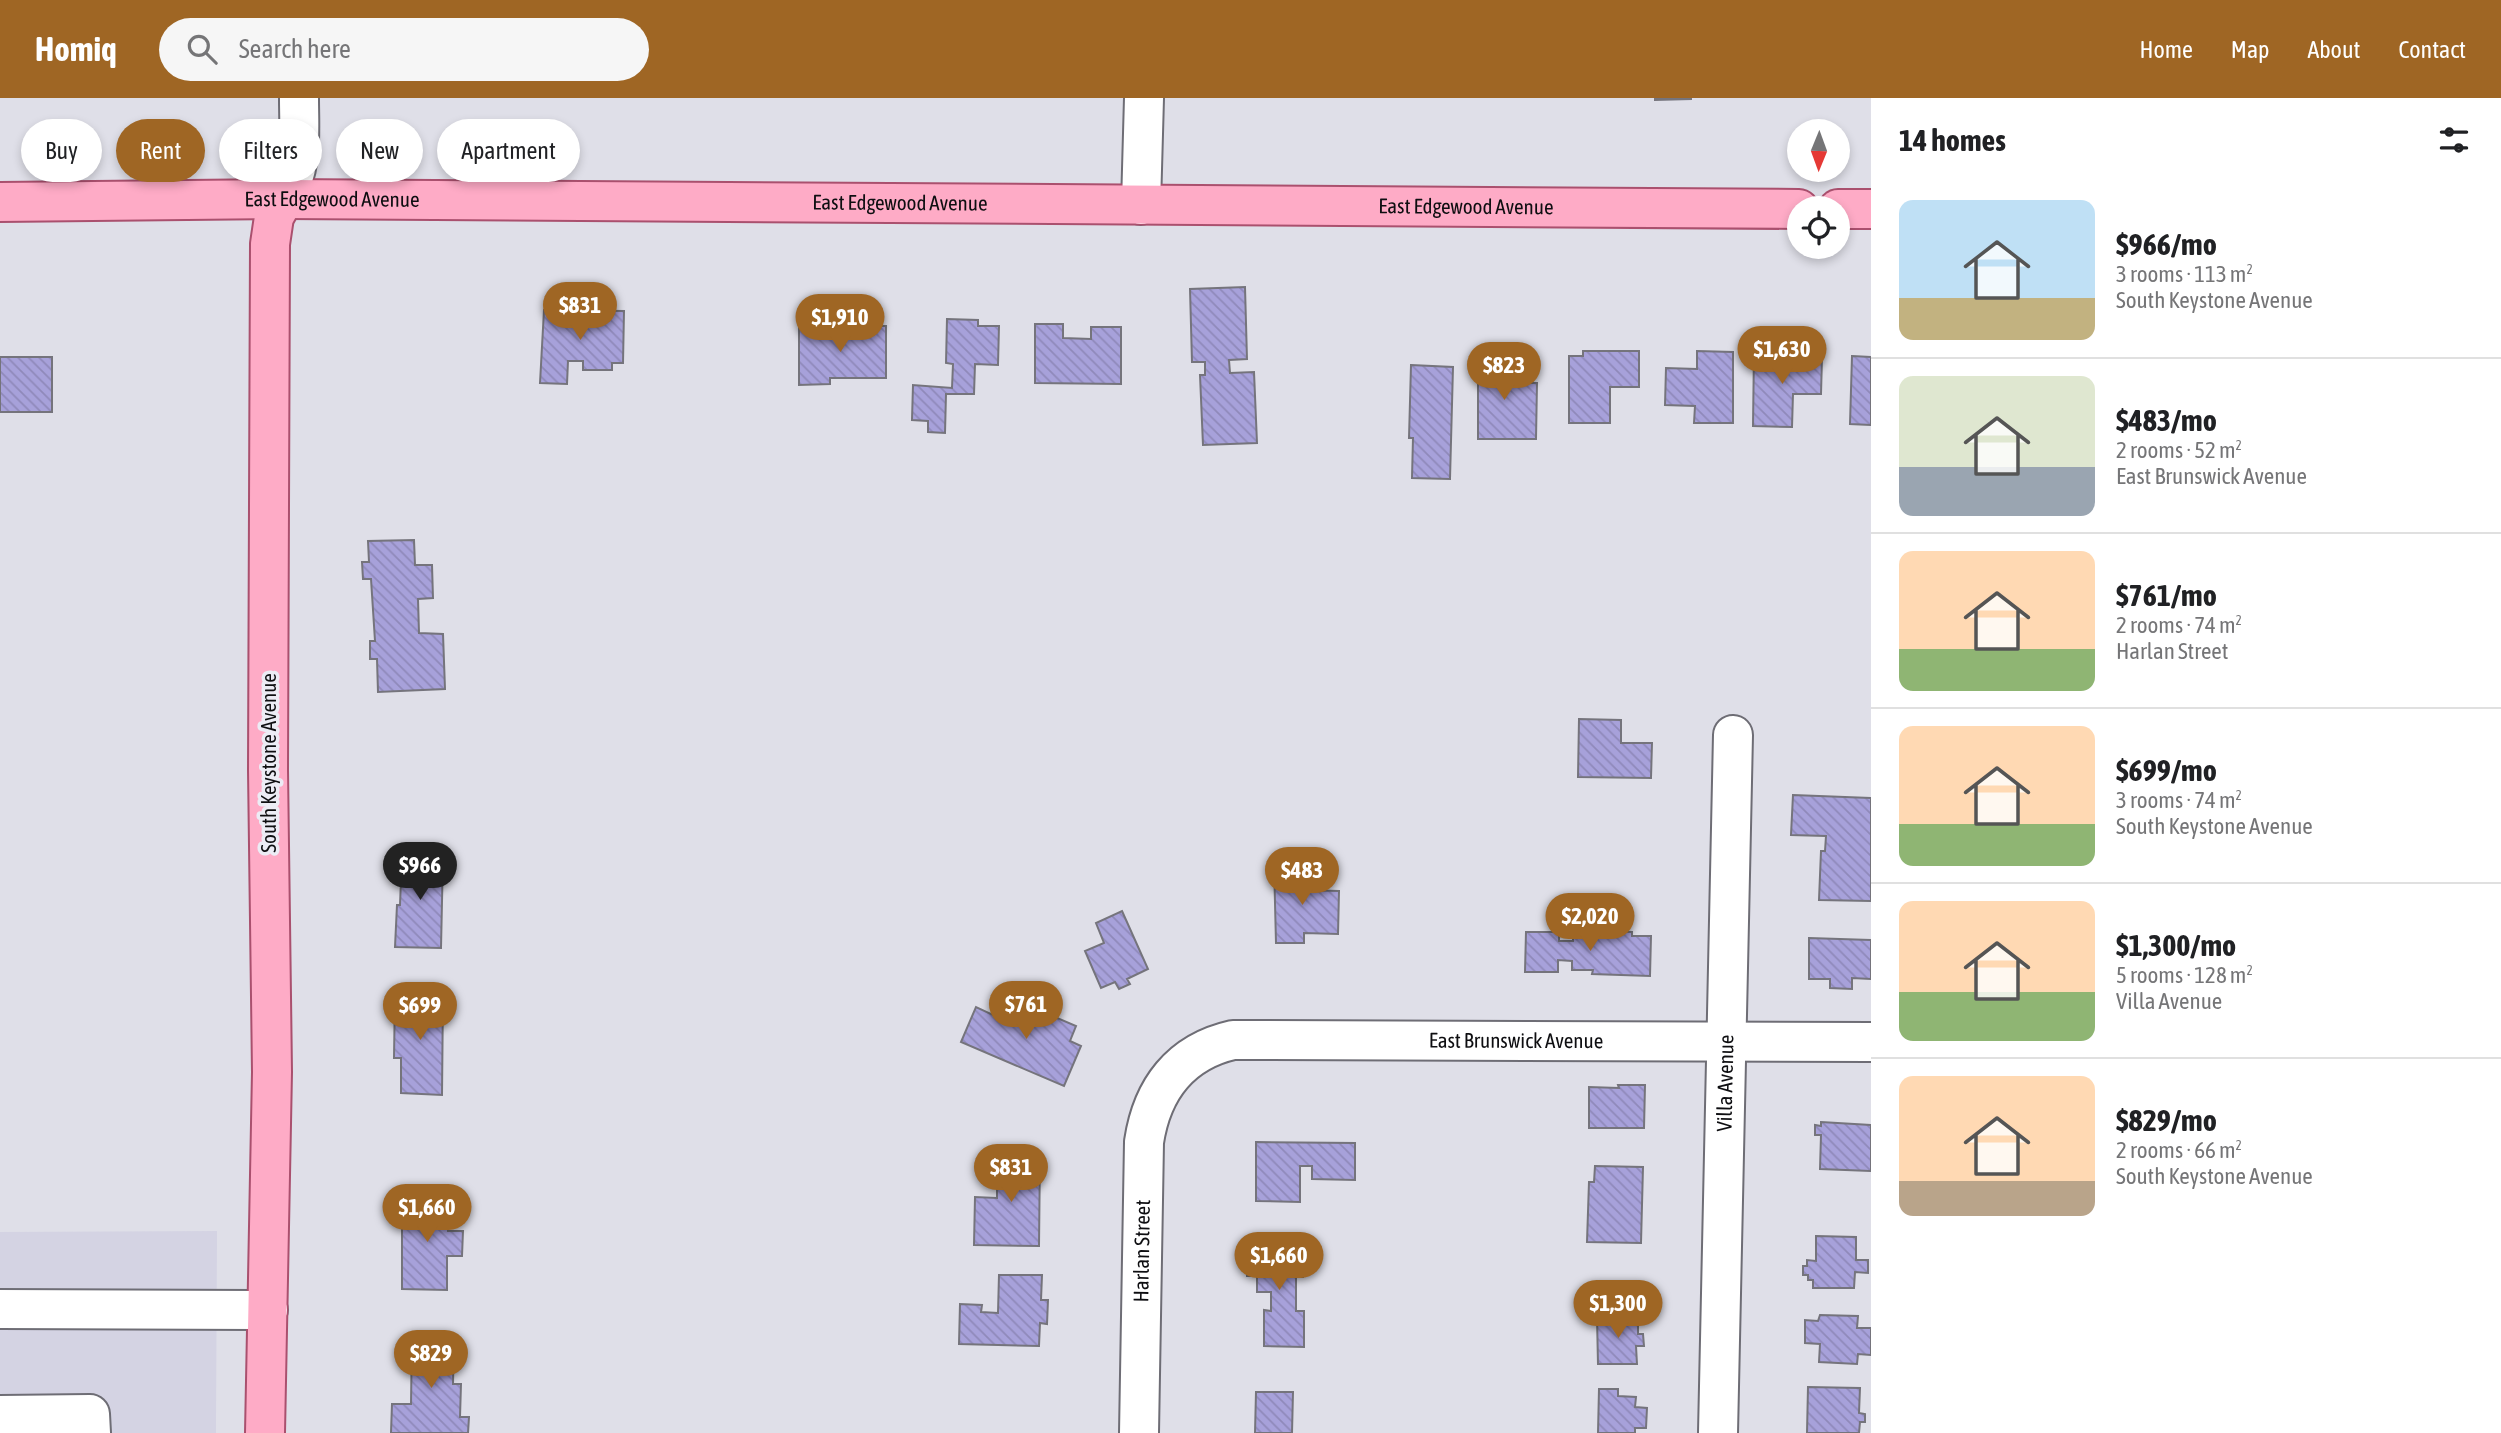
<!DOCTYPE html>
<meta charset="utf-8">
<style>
:root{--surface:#fff;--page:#f6f6f6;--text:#202124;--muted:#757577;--line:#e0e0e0;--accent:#9f6624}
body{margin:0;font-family:"Asap Condensed",sans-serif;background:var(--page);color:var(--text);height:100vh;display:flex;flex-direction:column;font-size:26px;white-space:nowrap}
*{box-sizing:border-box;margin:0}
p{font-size:23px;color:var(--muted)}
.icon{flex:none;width:38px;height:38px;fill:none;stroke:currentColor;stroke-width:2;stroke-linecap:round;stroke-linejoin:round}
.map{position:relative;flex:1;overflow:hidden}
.side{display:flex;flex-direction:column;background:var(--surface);width:630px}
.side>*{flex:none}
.hud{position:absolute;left:21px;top:21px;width:665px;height:63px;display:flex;gap:14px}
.needle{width:46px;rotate:181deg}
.controls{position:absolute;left:1787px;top:21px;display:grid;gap:14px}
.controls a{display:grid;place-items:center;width:63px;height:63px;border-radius:50%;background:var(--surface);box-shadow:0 4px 10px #0003;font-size:35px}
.price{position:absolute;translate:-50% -60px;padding:0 16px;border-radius:24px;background:var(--accent);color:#fff;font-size:23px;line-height:46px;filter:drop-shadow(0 2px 4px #0008)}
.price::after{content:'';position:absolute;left:50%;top:42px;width:21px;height:16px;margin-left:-10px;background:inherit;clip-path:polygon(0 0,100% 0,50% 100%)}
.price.active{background:#222;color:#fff}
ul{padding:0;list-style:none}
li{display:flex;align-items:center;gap:21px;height:175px;padding:0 28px}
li+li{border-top:2px solid var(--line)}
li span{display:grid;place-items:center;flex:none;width:196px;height:140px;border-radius:14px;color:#555}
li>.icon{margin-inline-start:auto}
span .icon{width:84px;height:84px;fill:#fffc;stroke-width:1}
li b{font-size:30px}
h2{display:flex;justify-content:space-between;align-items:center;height:84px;padding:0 28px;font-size:30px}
.chip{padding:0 24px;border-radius:32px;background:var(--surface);box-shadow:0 4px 10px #0003;font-size:24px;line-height:63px}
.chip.active{background:var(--accent);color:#fff}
header{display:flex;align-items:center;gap:42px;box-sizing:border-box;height:98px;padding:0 35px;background:var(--accent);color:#fff}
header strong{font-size:33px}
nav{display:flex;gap:38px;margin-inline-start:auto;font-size:24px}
.search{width:490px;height:63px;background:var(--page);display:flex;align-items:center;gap:18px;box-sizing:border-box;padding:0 24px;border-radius:38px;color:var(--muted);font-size:26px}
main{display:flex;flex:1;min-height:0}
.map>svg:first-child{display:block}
.built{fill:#d4d3e3}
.building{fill:url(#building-back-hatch);stroke:#75747c;stroke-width:2}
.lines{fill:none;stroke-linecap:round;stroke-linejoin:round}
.minor-casing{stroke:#6e6d75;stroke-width:42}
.major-casing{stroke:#aa506e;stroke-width:42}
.minor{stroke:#fff;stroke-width:38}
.major{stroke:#feabc6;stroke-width:38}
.labels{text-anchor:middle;stroke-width:7;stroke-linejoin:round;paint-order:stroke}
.street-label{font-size:21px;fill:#0e0e11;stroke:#ececf5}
</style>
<header>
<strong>Homiq</strong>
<div class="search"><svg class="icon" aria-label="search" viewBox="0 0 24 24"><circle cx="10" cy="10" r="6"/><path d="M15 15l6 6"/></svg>Search here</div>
<nav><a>Home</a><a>Map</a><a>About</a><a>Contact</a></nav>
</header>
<main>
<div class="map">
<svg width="1871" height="1335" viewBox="0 0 1871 1335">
<defs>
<pattern id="building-back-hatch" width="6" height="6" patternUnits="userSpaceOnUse" patternTransform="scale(1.75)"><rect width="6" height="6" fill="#a7a1da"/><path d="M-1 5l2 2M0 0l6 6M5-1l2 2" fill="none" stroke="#8f89ba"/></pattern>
</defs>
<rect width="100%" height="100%" fill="#dfdfe8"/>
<!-- built -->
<path class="built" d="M217,1133L216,1335H0V1134Z"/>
<!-- building -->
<path class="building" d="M1655,0H1691V1L1655,2Z
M1245,189L1247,261L1229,262L1230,275L1254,274L1257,345L1203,347L1200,277H1205V264H1192L1190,191Z
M544,212L624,213L623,265H612V272H583V263H568L567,286L540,285Z
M947,221L978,222V228H999L998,267L975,266L974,296H946L945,335L928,334V323L912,322L913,287L952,290L953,266L946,265Z
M799,224H830V240H858V228H886V280H830V286L799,287Z
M1035,226H1063V240L1091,241V229H1121V286L1035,285Z
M1754,252H1778V259L1822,260L1821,296H1793L1792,329L1753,328Z
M1583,253H1639V289H1610V325H1569V258H1583Z
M1697,253L1733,254V325H1694L1695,308L1665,307L1666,270L1697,271Z
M1478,257L1511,258V285H1537L1536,341H1478Z
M1852,258L1871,259V327L1850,326Z
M0,259H52V314H0Z
M1411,267L1453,269L1450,381L1412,380L1413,340H1409Z
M414,442L415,467H432L433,500L418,501L419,535L443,536L445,591L378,594L377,561H370V543H375L371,481H363L362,464H369L368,443Z
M1579,621L1621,622V645H1652L1651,680L1578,679Z
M1793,697L1871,700V803L1819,802L1821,753H1825L1826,738L1791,737Z
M402,756L443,757L441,850L395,849L397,807H400Z
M1274,765H1301L1300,792L1339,793L1338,836L1304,835V845H1276Z
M1122,813L1148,871L1127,881L1130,886L1119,891L1115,884L1101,890L1085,853L1104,845L1096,825Z
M1573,832L1632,834V838H1651L1650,878L1592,876L1593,872H1572V863L1558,862V874H1525L1526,834H1559V843H1573Z
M1809,840L1871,842V881L1852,880V891L1830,890V881H1809Z
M395,895H443L442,997L401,995V960H394Z
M1015,902L1076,928L1070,943L1081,948L1064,988L961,944L976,909L1006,923Z
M1618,987H1645L1644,1030H1589V989L1619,990Z
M1821,1024L1871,1027V1073L1820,1071L1821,1037H1815V1027L1821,1028Z
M1256,1044L1355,1045V1082L1312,1081V1068H1300V1104L1256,1103Z
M997,1054L1040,1055L1039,1148L974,1147L975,1099L997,1100Z
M1595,1068L1643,1069L1641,1145L1587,1144L1589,1084H1594Z
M406,1097H442V1129L448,1130V1133H463L462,1158H447V1192L402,1191V1129H406Z
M1816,1138L1856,1139V1162H1868V1175L1855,1174L1854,1190H1813V1182H1808V1177H1803V1168H1807V1162L1816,1163Z
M1257,1144H1297V1167H1303V1179H1296V1213H1304V1249L1264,1248V1212L1271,1213V1194H1257V1178H1247V1161H1256Z
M999,1177H1042L1041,1202H1048L1047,1226L1040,1225L1039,1248L959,1246L960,1206L982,1207L981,1214L998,1215Z
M1820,1217L1858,1218L1857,1230H1871V1257L1858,1256L1857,1266L1819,1264L1820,1246L1805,1245V1222L1818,1223Z
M1638,1219V1236H1643L1644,1248H1636L1637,1266H1598L1597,1220Z
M412,1236L454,1237L453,1286H461L460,1319H469L468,1335H391L392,1306H411Z
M1808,1289L1860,1290L1859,1315L1865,1316V1324H1860L1859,1335H1807Z
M1599,1291H1618V1298L1636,1299L1635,1309L1647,1310L1646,1330H1635V1335H1598Z
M1256,1294H1293L1292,1335H1255Z"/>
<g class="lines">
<defs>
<g id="minor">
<path d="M284,101C303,70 299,35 299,0"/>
<path d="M1141,107L1144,0"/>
<path d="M0,1211L268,1212"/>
<path d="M0,1317L90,1316L91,1335"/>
<path id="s1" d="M1139,1335L1144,1044C1152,991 1180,954 1233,942L1871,944"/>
<path id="s2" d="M1718,1335L1733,637"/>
</g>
<g id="major">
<path id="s3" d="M0,104L284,101L1799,111"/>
<path d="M1838,111H1871"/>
<path d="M265,1335L272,974L268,672L270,146L274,119L284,101"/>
</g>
</defs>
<!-- minor casing -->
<use href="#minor" class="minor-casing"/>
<!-- major casing -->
<use href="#major" class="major-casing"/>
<!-- minor -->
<use href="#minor" class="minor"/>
<!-- major -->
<use href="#major" class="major"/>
</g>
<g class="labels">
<!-- street labels -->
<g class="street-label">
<text dy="7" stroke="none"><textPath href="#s3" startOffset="332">East Edgewood Avenue</textPath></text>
<text dy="7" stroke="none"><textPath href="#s3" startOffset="900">East Edgewood Avenue</textPath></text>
<text dy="7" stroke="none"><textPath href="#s3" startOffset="1466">East Edgewood Avenue</textPath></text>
<text transform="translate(269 665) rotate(-90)" y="7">South Keystone Avenue</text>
<text dy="7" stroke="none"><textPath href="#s1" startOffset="719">East Brunswick Avenue</textPath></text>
<text dy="7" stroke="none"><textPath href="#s2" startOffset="350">Villa Avenue</textPath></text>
<text dy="7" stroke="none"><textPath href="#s1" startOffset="182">Harlan Street</textPath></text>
</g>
</g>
</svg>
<div class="controls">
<a><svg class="needle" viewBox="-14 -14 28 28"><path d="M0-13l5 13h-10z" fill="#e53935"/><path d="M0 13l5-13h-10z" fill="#757577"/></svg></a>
<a><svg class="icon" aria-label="locate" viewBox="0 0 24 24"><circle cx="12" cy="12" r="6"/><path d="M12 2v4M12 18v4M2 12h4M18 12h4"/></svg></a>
</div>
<b class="price" style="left:580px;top:244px">$831</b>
<b class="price" style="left:840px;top:256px">$1,910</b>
<b class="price" style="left:1782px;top:288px">$1,630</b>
<b class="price" style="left:1504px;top:304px">$823</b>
<b class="price active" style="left:420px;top:804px">$966</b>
<b class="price" style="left:1302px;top:809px">$483</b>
<b class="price" style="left:1590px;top:855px">$2,020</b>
<b class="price" style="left:1026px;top:943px">$761</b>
<b class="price" style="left:420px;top:944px">$699</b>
<b class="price" style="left:1011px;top:1106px">$831</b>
<b class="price" style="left:427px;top:1146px">$1,660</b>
<b class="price" style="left:1279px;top:1194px">$1,660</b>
<b class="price" style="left:1618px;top:1242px">$1,300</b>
<b class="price" style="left:431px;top:1292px">$829</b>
<div class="hud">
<a class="chip">Buy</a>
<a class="chip active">Rent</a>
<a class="chip">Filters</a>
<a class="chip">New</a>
<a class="chip">Apartment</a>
</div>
</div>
<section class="side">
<h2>14 homes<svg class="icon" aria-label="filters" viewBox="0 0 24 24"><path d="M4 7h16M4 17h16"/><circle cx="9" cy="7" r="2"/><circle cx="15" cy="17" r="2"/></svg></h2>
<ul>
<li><span style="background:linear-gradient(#bfe0f5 70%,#c2b280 0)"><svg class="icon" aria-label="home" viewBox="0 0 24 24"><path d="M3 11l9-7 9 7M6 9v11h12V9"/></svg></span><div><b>$966/mo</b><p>3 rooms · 113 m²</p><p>South Keystone Avenue</p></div></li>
<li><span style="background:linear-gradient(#dfe7d0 65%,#9aa5b1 0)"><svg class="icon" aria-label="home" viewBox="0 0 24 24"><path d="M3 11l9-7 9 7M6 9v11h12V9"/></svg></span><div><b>$483/mo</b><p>2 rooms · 52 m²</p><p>East Brunswick Avenue</p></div></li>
<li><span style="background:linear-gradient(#ffd9b3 70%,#8fb573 0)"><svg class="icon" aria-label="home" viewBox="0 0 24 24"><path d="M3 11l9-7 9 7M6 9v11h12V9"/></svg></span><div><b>$761/mo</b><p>2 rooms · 74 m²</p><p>Harlan Street</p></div></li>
<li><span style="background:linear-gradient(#ffd9b3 70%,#8fb573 0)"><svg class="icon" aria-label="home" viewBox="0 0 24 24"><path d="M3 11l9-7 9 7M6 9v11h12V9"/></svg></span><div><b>$699/mo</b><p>3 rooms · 74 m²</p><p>South Keystone Avenue</p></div></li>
<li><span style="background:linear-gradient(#ffd9b3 65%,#8fb573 0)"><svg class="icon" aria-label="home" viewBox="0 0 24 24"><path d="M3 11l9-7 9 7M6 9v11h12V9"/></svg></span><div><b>$1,300/mo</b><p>5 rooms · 128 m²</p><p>Villa Avenue</p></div></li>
<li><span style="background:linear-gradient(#ffd9b3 75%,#b9a48a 0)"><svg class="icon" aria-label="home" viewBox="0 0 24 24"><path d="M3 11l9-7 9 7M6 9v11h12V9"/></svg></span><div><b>$829/mo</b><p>2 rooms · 66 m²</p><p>South Keystone Avenue</p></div></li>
</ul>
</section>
</main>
